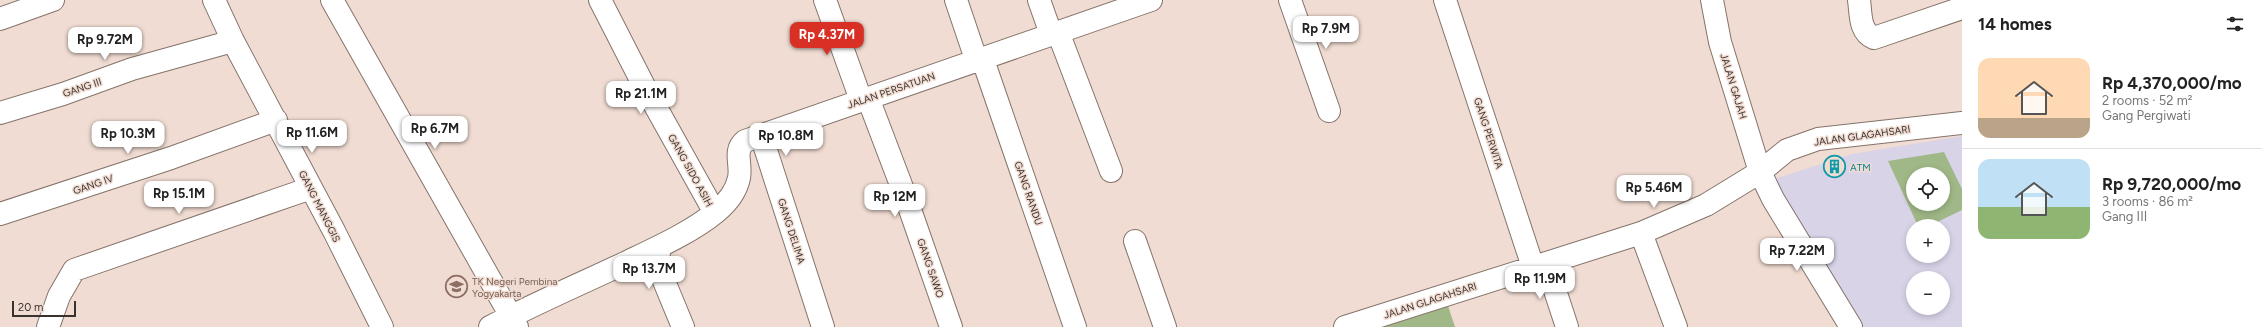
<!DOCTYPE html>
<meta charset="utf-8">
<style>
:root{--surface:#fff;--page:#f2f2f2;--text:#222;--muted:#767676;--line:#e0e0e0;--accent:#d93025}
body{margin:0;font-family:Figtree,sans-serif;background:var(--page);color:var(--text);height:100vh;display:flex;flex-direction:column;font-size:15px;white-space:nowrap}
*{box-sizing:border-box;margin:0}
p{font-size:13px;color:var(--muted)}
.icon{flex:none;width:22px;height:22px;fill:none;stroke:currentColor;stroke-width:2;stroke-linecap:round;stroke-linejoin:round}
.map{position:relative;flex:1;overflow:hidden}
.drawer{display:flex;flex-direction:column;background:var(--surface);width:300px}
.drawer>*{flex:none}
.fabs{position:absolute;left:1906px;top:167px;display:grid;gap:8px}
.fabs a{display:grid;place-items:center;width:44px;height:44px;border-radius:50%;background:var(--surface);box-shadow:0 2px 6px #0003;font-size:20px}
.scale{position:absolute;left:12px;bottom:10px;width:64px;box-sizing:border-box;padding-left:4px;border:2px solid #3a322e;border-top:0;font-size:11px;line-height:14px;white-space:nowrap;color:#3a322e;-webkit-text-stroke:3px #f0dcd2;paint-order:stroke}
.price{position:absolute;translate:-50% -34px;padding:0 9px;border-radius:8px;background:#fff;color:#222;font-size:13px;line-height:26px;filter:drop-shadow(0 1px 2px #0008)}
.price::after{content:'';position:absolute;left:50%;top:24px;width:12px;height:9px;margin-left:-6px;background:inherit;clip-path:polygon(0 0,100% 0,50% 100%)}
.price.current{background:var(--accent);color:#fff}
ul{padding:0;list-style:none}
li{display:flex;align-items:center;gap:12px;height:100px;padding:0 16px}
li+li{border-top:1px solid var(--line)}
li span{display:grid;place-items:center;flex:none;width:112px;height:80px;border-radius:12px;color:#555}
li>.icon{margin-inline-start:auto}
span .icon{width:48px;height:48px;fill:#fffc;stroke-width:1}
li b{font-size:17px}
h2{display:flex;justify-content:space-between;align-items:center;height:48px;padding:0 16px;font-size:17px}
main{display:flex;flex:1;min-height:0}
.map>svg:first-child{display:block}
.education{fill:#d9d3e8;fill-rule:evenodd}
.green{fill:#a0b887;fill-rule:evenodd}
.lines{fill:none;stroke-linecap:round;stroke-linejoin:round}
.minor-casing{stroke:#85736a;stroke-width:24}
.minor{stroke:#fff;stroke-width:22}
.labels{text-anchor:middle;stroke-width:3;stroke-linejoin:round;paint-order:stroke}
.street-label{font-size:10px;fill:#3a322e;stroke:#f0dcd2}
.culture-label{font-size:10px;fill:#0d838f;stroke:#f0dcd2;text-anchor:start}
.education-label{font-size:10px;fill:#785e54;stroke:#f0dcd2;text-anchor:start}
</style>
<main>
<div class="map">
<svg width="1962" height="327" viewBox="0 0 1962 327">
<rect width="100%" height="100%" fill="#f0dcd2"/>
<!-- education -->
<path class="education" d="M1962,136V327H1851L1765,182L1852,154ZM1913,174H1943V204H1913ZM1913,226H1943V256H1913ZM1913,278H1943V308H1913Z"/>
<!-- green -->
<path class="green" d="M1944,152L1962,189V210L1929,226H1918L1888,161ZM1913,174H1943V204H1913Z
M1448,306L1455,327H1383Z"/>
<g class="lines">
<defs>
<path id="minor" d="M214,0L233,41L334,231L382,327
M332,0L517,327
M600,0L643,84L715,213
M825,0L861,100
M956,0L977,62
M1039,0L1051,34
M1290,0L1329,111
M1445,0L1533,267
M1712,0L1720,42L1760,172L1773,199L1851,327
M1859,0C1861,13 1859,32 1874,38L1962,8
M0,19L53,0
M1058,32L1111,171
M983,60L1075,327
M868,98L906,198L951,327
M0,113L63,94L132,69L233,41
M761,135L823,327
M0,214L171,158L276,120
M1641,233L1676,327
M1135,241L1165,327
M660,247L657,264L683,327
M1546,263L1567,327
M48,327L59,296L74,270L311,188
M490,327C534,304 580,284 625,263C654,249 692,232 716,212C727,203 736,192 739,178C742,164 733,151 745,141L1151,0
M1345,327L1641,233L1706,205L1760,172L1787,150L1818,139L1962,123"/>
</defs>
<!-- minor casing -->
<use href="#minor" class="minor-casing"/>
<!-- minor -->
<use href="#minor" class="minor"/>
</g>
<!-- icons -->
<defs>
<symbol id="building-ring" viewBox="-11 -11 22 22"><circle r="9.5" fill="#f0dcd2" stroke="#0f9aa8" stroke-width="1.5"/><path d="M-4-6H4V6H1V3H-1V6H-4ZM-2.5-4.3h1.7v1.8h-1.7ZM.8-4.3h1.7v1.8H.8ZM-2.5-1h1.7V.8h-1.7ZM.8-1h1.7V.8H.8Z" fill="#0f9aa8"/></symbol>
<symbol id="school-ring" viewBox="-11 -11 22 22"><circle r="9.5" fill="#f0dcd2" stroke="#8d6e63" stroke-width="1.5"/><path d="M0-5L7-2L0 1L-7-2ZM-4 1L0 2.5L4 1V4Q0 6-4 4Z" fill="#8d6e63"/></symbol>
</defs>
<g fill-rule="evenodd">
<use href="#building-ring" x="1822" y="154" width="25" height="25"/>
<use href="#school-ring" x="444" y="274" width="25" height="25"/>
</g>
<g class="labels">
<!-- street labels -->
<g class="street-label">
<text transform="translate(1734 86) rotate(73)" y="4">JALAN GAJAH</text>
<text transform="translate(82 87) rotate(-19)" y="4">GANG III</text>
<text transform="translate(891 90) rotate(-19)" y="4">JALAN PERSATUAN</text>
<text transform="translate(1489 133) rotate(72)" y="4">GANG PERWITA</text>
<text transform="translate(1862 135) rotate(-8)" y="4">JALAN GLAGAHSARI</text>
<text transform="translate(691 170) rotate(61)" y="4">GANG SIDO ASIH</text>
<text transform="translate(93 184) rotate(-19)" y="4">GANG IV</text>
<text transform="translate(1029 193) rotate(71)" y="4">GANG RANDU</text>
<text transform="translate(320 206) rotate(63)" y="4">GANG MANGGIS</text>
<text transform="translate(792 231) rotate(72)" y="4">GANG DELIMA</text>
<text transform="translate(931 268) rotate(71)" y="4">GANG SAWO</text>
<text transform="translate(1430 300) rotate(-18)" y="4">JALAN GLAGAHSARI</text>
</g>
<!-- culture labels -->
<g class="culture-label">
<text x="1850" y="171">ATM</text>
</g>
<!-- education labels -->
<g class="education-label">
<text x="472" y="285">TK Negeri Pembina<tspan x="472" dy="12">Yogyakarta</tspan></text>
</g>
</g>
</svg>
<div class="fabs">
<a><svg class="icon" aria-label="locate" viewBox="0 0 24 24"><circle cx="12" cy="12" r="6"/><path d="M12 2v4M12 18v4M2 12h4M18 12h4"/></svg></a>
<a>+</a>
<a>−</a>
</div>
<div class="scale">20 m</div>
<b class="price" style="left:1326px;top:50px">Rp 7.9M</b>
<b class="price current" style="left:827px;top:56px">Rp 4.37M</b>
<b class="price" style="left:105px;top:61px">Rp 9.72M</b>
<b class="price" style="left:641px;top:115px">Rp 21.1M</b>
<b class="price" style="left:435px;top:150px">Rp 6.7M</b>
<b class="price" style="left:312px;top:154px">Rp 11.6M</b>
<b class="price" style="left:128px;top:155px">Rp 10.3M</b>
<b class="price" style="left:786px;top:157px">Rp 10.8M</b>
<b class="price" style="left:1654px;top:209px">Rp 5.46M</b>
<b class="price" style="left:179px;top:215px">Rp 15.1M</b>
<b class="price" style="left:895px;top:218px">Rp 12M</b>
<b class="price" style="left:1797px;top:272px">Rp 7.22M</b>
<b class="price" style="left:649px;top:290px">Rp 13.7M</b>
<b class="price" style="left:1540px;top:300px">Rp 11.9M</b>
</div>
<section class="drawer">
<h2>14 homes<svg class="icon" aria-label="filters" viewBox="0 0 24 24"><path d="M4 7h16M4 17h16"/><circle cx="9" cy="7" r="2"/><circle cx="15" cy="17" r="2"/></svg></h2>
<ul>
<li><span style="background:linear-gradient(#ffd9b3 75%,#b9a48a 0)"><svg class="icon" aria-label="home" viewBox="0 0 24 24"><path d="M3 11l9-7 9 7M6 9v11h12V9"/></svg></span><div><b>Rp 4,370,000/mo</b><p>2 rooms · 52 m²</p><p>Gang Pergiwati</p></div></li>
<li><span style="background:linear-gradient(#bfe0f5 60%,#8fb573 0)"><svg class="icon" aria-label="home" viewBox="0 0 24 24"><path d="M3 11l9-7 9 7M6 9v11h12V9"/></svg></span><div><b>Rp 9,720,000/mo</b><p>3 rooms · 86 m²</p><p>Gang III</p></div></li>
</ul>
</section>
</main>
